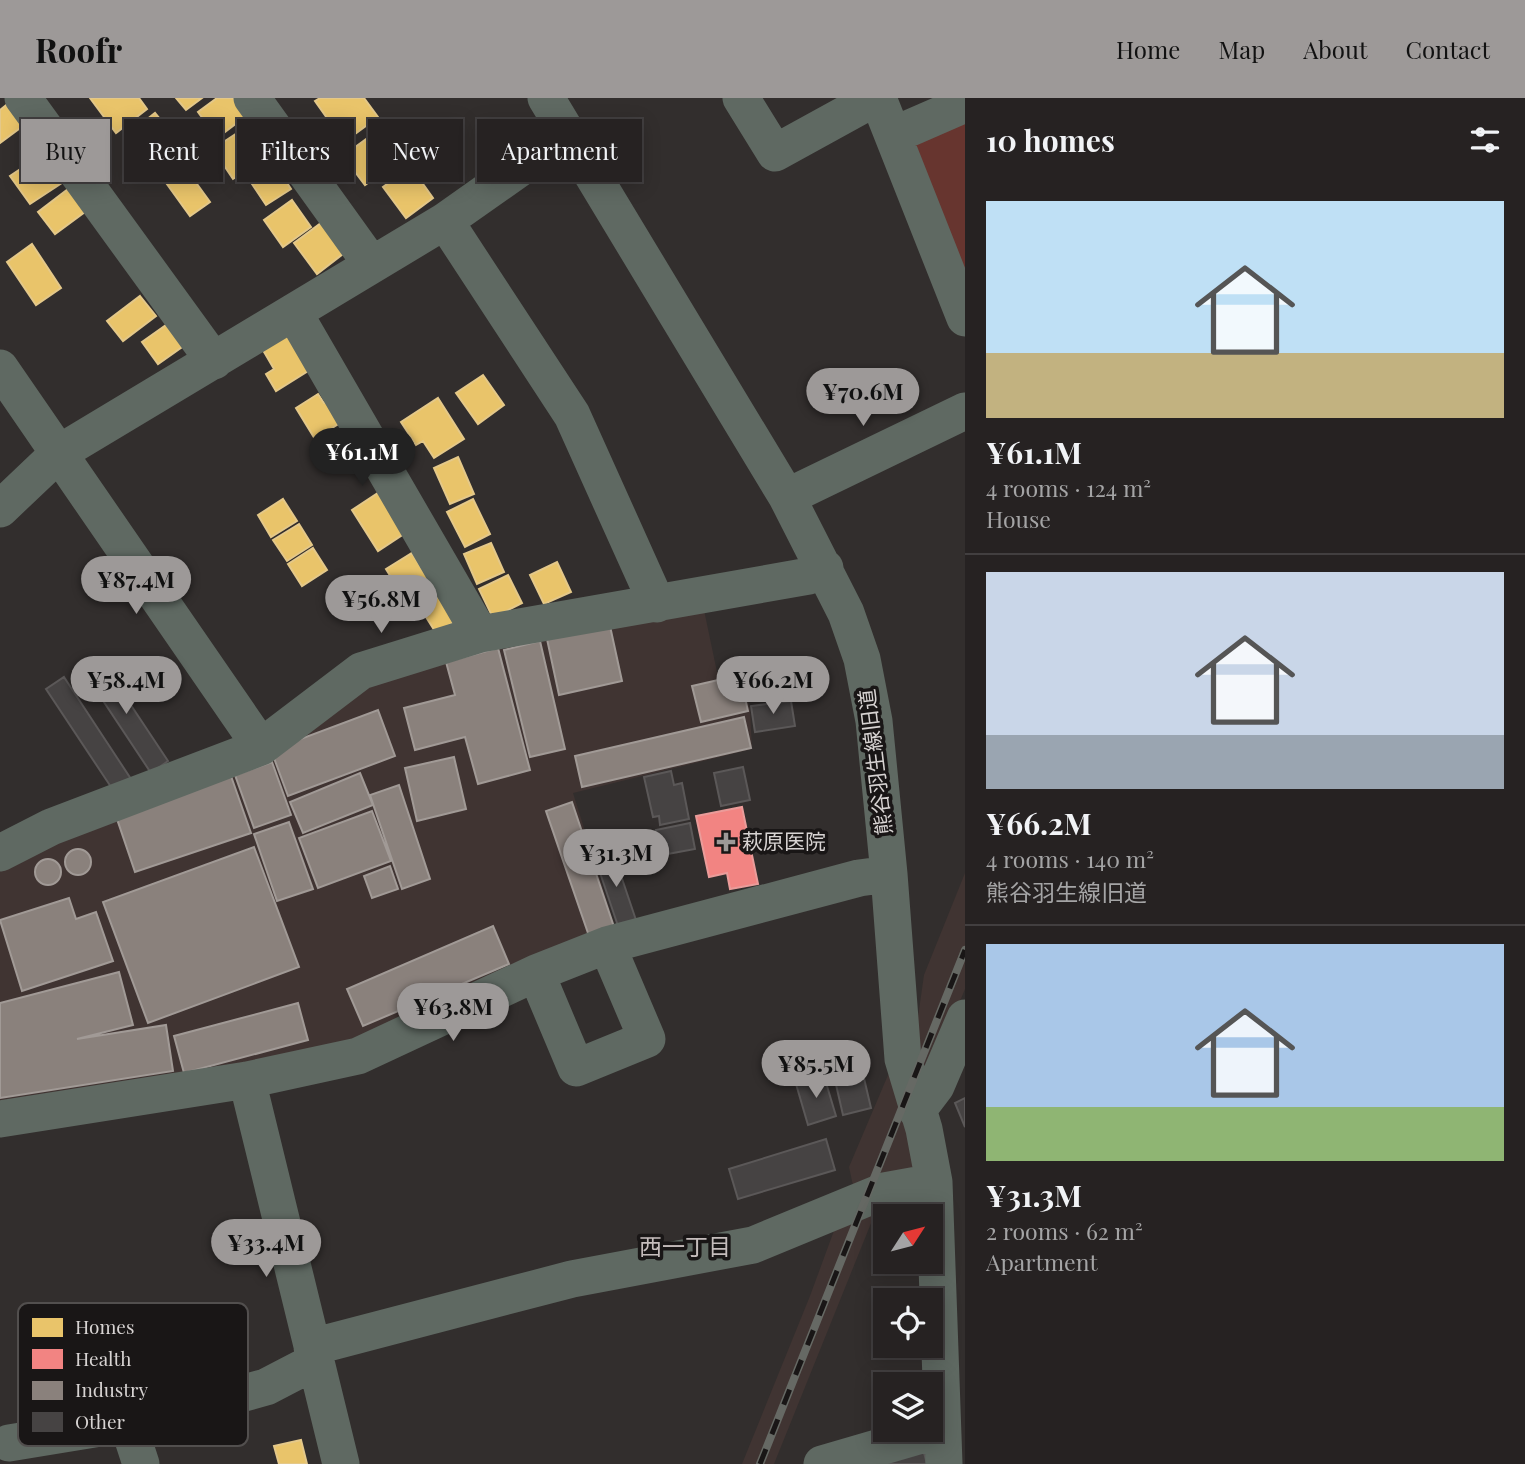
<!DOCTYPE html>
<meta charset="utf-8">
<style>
:root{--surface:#262222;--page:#2e2a2a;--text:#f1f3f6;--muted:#a4a4a5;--line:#423f40;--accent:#9d9998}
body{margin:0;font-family:"Playfair Display","Noto Sans JP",serif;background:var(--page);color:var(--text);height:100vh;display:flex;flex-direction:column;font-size:26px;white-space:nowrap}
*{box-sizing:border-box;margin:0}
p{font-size:23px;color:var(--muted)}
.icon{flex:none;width:38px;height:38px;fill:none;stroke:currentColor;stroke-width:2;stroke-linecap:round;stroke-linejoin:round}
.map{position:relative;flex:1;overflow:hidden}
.panel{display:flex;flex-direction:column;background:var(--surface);width:560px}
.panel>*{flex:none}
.guide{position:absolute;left:21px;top:21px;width:665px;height:63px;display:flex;gap:14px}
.needle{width:46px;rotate:54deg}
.fabs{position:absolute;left:873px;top:1106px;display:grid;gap:14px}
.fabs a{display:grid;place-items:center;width:70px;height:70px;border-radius:0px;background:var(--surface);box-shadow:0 4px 18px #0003,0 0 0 2px var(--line);font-size:35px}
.price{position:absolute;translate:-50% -60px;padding:0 16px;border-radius:24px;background:var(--accent);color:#111;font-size:23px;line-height:46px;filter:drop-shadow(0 2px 4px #0008)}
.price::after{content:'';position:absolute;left:50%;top:42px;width:21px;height:16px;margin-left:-10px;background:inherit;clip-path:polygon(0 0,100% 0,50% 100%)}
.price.selected{background:#222;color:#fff}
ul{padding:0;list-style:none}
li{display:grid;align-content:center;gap:14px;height:371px;padding:0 21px}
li+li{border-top:2px solid var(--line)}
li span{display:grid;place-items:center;height:217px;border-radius:0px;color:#555}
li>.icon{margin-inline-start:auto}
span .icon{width:126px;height:126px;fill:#fffc;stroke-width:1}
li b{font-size:30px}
h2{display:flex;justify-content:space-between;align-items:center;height:84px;padding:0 21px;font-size:30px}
.chip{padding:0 24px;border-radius:0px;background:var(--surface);box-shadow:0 4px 18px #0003,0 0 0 2px var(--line);font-size:24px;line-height:63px}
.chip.selected{background:var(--accent);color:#111}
header{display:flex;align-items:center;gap:42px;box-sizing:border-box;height:98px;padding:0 35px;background:var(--accent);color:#111}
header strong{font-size:33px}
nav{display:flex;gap:38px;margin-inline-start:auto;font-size:24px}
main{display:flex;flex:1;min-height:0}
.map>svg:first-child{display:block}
.built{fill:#403432}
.green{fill:#67352f}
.homes{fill:#e9c46a;stroke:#e4c889;stroke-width:2}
.health{fill:#f28482;stroke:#ea9c9a;stroke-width:2}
.industry{fill:#8a817c;stroke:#a19a96;stroke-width:2}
.building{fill:#464343;stroke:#5b5858;stroke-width:2}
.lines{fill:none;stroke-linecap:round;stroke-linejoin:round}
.minor{stroke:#5f6962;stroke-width:37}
.rail-casing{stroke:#666964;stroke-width:8}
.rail{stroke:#191616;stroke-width:5;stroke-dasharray:16;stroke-linecap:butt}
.poi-dot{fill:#9d9998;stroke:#191616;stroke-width:2.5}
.labels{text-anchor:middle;stroke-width:7;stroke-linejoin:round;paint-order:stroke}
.street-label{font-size:21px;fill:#d7d3d2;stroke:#191616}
.poi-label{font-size:21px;fill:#d7d3d2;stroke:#191616;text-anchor:start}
.neighbourhood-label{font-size:23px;fill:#c5bdbc;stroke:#191616}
.key{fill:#191616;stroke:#524f4e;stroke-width:2}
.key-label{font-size:19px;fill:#d7d3d2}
</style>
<header>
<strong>Roofr</strong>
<nav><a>Home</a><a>Map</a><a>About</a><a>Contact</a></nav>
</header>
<main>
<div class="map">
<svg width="965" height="1366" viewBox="0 0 965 1366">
<rect width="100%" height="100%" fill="#322e2d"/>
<!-- built -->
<path class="built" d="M704,512L717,574L741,569L750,612L752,651L573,695L616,832L359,942L182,982L0,1008V760L365,578L482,541Z
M965,775V891L931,973L924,985L915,940L924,877Z
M891,970L917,1072L854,1092L849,1069Z
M882,1098L774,1366H742L810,1198L839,1119Z"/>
<!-- green -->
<path class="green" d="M965,16V196L906,43Z"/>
<!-- homes -->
<path class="homes" d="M15,0L31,22L0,45V12Z
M90,0H139L147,11L116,35Z
M176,0H202L186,12Z
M217,0H233L246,18L217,40L198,14Z
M320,0H364L378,19L344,44L315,3Z
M155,15L186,53L156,77L126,38Z
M380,31L401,60L365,87L343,58Z
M237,35L258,65L233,81L213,51Z
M52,50L71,79L30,106L10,78Z
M273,63L291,91L266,107L248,80Z
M184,68L210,104L190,118L164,82Z
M411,69L433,100L406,120L383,89Z
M76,85L93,108L55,136L38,114Z
M292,102L311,129L283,149L264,122Z
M321,125L343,156L317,176L294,145Z
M32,146L61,190L36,207L7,164Z
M140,198L156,218L123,243L107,223Z
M169,225L185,247L158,266L142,244Z
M291,235L313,270L276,293L266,276L274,271L263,252Z
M483,277L504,307L478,326L456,295Z
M318,296L324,305L330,302L343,323L315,341L296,310Z
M438,300L464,341L434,360L423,343L416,347L401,324Z
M458,359L474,396L450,406L434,370Z
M381,393L407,434L378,453L352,412Z
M283,401L297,423L271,439L258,417Z
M473,401L490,436L465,449L447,414Z
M299,426L312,447L287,463L273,442Z
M491,445L504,474L477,486L464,456Z
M313,450L327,472L302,488L288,466Z
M412,455L428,481L402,497L386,471Z
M557,464L571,494L544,506L530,477Z
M508,477L522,505L493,520L479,491Z
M444,496L459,521L436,535L421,511Z
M301,1342L307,1366H279L274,1348Z"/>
<!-- health -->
<path class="health" d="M742,709L758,786L730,791L727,775L709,779L696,718Z"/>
<!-- industry -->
<path class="industry" d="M610,528L622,583L559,597L547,541Z
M540,543L565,651L530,659L504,552Z
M498,550L530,672L478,686L465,639L415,652L404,610L455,597L446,564Z
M740,577L748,613L701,624L692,588Z
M378,612L395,658L288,698L271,652Z
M744,619L751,650L582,689L575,658Z
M454,659L466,711L417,723L405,670Z
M272,664L291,717L254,730L235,677Z
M360,675L373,707L303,735L290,704Z
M231,678L251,735L135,774L116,718Z
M399,687L430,781L402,791L370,697Z
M572,704L614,829L589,838L546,713Z
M372,713L391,763L318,790L299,740Z
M289,724L313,791L277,803L254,736Z
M254,749L299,869L148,925L103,804Z
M65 764a13 13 0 1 1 26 0a13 13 0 1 1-26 0Z
M35 774a13 13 0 1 1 26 0a13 13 0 1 1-26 0Z
M390,768L398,791L372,800L364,778Z
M69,800L76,821L96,814L113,863L22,893L0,822Z
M493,828L509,866L363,928L347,891Z
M119,874L133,927L77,941L166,927L173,973L0,1000V905Z
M298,905L308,942L184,975L174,938Z"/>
<!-- building -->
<path class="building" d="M101,562L168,663L151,675L84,574Z
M64,579L131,681L113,692L46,591Z
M791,603L795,628L755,634L751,608Z
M743,669L750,702L721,708L714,675Z
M671,673L674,687L682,685L689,721L660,727L659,718L653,719L644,679Z
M690,725L695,751L662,757L656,732Z
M613,754L636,822L618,828L595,760Z
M859,959L871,1010L843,1017L831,965Z
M824,978L836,1018L808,1027L796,986Z
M965,1000V1029L955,1005Z
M826,1041L835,1072L738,1101L729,1071Z
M921,1343L927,1366H884Z"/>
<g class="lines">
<!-- minor -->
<path class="minor" d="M23,0L214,263
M252,0L372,167
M546,0L787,399L846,515L862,561L874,623L889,776L903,961L924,1031L934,1084L944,1366
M741,0L775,55L875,0
M878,0L965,220
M894,37L965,6
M445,123L572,317L657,506
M294,215L480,536
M0,270L261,649
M787,399L965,313
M0,411L59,355L445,123L567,37
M0,755L51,729L261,649L361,573L480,536L809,478L825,470
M536,875L576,970L647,941L607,847
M247,982L341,1366
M917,1013L936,988L965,920
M0,1021L247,982L358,958L536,875L607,847L859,780L889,776
M312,1249L572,1181L753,1147L884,1093L934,1084
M128,1326L141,1366
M9,1345L137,1324L266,1289L316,1263
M822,1366L942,1331"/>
<defs>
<path id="rail" d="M760,1366L965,852"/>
</defs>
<!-- rail casing -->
<use href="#rail" class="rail-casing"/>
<!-- rail -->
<use href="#rail" class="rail"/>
</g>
<!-- markers -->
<path class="poi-dot" d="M722.5 733.5h7v7h7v7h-7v7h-7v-7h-7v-7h7z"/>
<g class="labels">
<!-- street labels -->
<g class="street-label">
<text transform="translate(876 664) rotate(-97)" y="7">熊谷羽生線旧道</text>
</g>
<!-- poi labels -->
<g class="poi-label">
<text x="742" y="751">萩原医院</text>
</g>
<!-- neighbourhood labels -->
<g class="neighbourhood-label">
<text x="685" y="1157">西一丁目</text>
</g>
</g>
<!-- legend -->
<rect x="18" y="1205" width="230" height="143" rx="10" class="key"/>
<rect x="32" y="1220" width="31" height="19" fill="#e9c46a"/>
<rect x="32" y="1251" width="31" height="20" fill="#f28482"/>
<rect x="32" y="1283" width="31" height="19" fill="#8a817c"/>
<rect x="32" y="1314" width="31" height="20" fill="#464343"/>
<g class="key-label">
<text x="75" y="1236">Homes</text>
<text x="75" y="1268">Health</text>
<text x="75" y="1299">Industry</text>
<text x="75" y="1331">Other</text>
</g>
</svg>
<div class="fabs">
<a><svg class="needle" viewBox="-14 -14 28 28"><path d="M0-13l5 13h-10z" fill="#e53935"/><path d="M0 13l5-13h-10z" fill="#a4a4a5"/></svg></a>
<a><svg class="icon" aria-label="locate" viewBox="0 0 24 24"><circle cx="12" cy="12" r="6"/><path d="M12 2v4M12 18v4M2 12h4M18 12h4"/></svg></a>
<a><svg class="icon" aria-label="layers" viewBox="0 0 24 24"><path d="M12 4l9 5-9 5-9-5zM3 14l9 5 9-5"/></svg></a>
</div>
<b class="price" style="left:863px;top:330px">¥70.6M</b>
<b class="price selected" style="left:362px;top:390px">¥61.1M</b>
<b class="price" style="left:136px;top:518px">¥87.4M</b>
<b class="price" style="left:381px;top:537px">¥56.8M</b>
<b class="price" style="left:126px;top:618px">¥58.4M</b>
<b class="price" style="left:773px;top:618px">¥66.2M</b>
<b class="price" style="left:616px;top:791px">¥31.3M</b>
<b class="price" style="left:453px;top:945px">¥63.8M</b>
<b class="price" style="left:816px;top:1002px">¥85.5M</b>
<b class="price" style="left:266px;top:1181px">¥33.4M</b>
<div class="guide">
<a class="chip selected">Buy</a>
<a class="chip">Rent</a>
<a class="chip">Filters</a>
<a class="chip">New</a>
<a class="chip">Apartment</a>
</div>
</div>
<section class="panel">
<h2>10 homes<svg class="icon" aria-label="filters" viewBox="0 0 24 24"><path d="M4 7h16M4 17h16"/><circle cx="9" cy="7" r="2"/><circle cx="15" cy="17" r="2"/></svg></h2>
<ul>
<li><span style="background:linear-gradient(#bfe0f5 70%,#c2b280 0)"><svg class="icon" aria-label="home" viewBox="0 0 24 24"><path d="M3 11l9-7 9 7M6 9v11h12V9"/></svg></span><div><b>¥61.1M</b><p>4 rooms · 124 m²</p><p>House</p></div></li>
<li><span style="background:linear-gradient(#c9d6e8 75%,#9aa5b1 0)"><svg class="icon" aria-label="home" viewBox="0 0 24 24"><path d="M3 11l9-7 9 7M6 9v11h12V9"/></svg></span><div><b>¥66.2M</b><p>4 rooms · 140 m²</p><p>熊谷羽生線旧道</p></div></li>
<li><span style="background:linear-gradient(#a9c7e8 75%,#8fb573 0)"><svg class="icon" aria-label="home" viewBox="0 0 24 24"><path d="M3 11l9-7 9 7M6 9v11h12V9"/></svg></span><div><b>¥31.3M</b><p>2 rooms · 62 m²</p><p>Apartment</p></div></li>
</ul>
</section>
</main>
